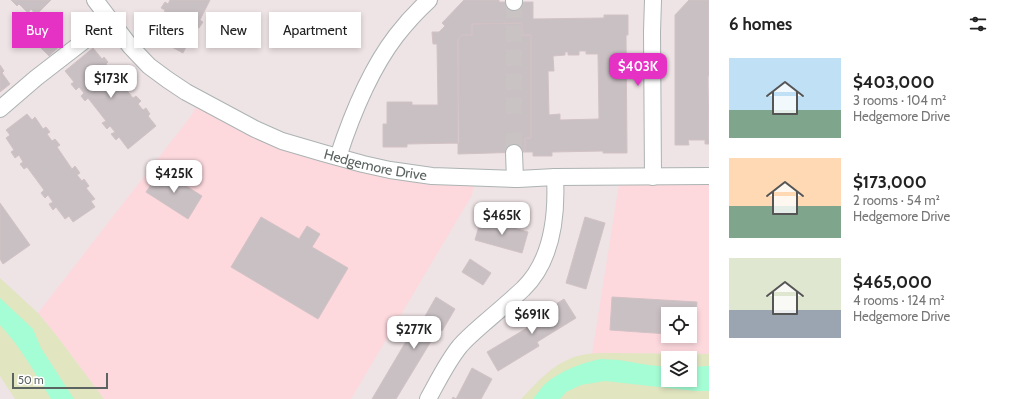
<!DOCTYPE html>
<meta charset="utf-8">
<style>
:root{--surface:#fff;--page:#f6f6f6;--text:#222;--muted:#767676;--accent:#e532c4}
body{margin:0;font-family:Cabin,sans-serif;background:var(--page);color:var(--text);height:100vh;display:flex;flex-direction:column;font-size:15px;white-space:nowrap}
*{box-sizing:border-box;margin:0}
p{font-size:13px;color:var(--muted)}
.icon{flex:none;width:22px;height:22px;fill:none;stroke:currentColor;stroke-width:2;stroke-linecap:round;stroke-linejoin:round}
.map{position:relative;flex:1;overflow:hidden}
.side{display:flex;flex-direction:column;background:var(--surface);width:300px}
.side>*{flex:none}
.guide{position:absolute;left:12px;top:12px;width:380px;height:36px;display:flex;gap:8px}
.controls{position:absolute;left:661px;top:307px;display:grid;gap:8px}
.controls a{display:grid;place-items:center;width:36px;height:36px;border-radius:0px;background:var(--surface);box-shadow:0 2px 6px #0003;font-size:20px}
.scale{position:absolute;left:12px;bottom:10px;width:96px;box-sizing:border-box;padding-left:4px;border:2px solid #5b6461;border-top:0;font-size:11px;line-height:14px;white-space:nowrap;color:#5b6461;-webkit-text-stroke:3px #fff;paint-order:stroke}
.price{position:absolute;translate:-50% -34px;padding:0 9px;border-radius:8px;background:#fff;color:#222;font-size:13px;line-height:26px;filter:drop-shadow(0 1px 2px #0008)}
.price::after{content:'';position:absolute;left:50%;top:24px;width:12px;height:9px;margin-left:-6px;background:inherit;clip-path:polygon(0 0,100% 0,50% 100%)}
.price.on{background:var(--accent);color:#fff}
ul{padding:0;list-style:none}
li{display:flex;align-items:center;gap:12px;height:100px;padding:0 20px}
li span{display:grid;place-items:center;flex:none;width:112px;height:80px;border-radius:0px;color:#555}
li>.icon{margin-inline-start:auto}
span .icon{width:48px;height:48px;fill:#fffc;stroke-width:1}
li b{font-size:17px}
h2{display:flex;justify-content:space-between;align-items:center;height:48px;padding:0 20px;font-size:17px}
.tag{padding:0 14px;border-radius:0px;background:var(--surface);box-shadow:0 2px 6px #0003;font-size:14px;line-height:36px}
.tag.on{background:var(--accent);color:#fff}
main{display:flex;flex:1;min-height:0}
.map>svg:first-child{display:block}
.commercial{fill:#fdd9de;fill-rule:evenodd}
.green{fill:#e1e5c0;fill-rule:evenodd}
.water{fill:#a4fdd5}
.building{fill:#c9c0c3;stroke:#d2c2c5;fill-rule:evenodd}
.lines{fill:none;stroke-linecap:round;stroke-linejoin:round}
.minor-tunnel{stroke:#c9c3c4;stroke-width:16;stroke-dasharray:16 8;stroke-linecap:butt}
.minor-casing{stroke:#acb3b2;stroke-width:18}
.minor{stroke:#fff;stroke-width:16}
.labels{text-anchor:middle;stroke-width:3.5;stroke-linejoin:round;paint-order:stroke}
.street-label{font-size:14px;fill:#5b6461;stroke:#fff}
</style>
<main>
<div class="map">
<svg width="709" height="399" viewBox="0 0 709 399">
<rect width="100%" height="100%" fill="#eee3e5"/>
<!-- commercial -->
<path class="commercial" d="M196,106L259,138L474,185L472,195L351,399H104L57,336L38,313L191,116Z
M709,183V354L611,353L592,354L619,184ZM668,314H690V336H668Z"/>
<!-- green -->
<path class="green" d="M0,278L38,313L57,336L104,399H15L0,376Z
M611,353L709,354V399H521C537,382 552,365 574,357C586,353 600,353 611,353ZM668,358H690V380H668Z"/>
<!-- water -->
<path class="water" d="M0,298L33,329L41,348L74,399H51C35,373 20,346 0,325Z
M600,359L619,360L648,365L668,367V380H690V367L709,366V391H695L605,381L581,385L566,392L560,399H533C537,394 541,388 545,384C562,370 579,364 600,359Z"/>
<!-- building -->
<path class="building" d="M11,0H51L36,15L31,9L28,13L19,4L17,6Z
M170,0H210L200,20L203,22L199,28L196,27L193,34L196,36L192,42L189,41L183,53L151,36L158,23L154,21L158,14L162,17L165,10L161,8L165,2L168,4Z
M464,0H499V2H533V19L604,18V15H628V35H626L627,153H603V151L552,152V156H533V152H525V138H531V35H522V23L472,24V35H462L458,39L459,143L407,144V147H383V124H387V102H412V105H438L437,44H433L432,32H439L445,26L442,23ZM579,51H586V54H598L599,119L560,120V114L549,115L548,71H554L553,56L565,55V52H568V55H579Z
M689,0H709V76H708L709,144H705V140H688L689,145H675V15Z
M43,22L63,43L49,56L29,36Z
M522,23V35H531V138H525V152L458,154V39L462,35H472V24Z
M93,48L102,59L104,57L108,62L106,64L111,71L115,69L119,75L116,77L133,98L136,96L141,101L138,104L143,110L146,108L150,114L148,116L156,126L128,149L119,137L116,140L111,134L115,132L110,126L107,129L102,123L106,121L88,98L85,101L81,96L84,93L79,87L76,90L71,84L74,82L65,71Z
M0,65L4,71L2,73L10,84L0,92Z
M27,114L32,120L35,117L43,129L46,127L50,132L47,134L52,141L55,139L60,145L57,147L72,169L75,166L80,173L77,175L82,181L84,179L89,186L86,188L95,199L91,201L95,207L73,222L69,216L65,219L56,207L53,210L49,204L53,202L48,195L45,198L41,193L44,190L27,167L24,169L20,164L23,162L19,155L15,158L11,152L14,150L6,138L10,135L6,130Z
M161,170L202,196L188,219L146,192Z
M0,203L30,245L3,264L0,259Z
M261,217L299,239L307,226L320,234L312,247L348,268L318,319L231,267Z
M585,217L605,223L586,289L566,283Z
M481,219L528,232L522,253L475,240Z
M470,259L491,273L483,285L462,272Z
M436,297L455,309L442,331L439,328L396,399H372L421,316L424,318Z
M612,297L697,302L695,336L690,335V314H668V334L610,330Z
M564,299L576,318L537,342L539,346L498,371L487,352L527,328L524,324Z
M472,368L492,379L481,399H452L453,397L456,399Z"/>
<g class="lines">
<!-- minor-tunnel -->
<path class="minor-tunnel" d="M514,2V118
M514,133V153"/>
<defs>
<g id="minor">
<path id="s1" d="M95,0L130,46L149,66L168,80L186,92L255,129L282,141L323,153L363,164L390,170L432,176L518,179L555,177L709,176"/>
<path d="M514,0V2"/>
<path d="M0,109L36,78L111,20"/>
<path d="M514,153L515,179"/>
<path d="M338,157C351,117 370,70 396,36C406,23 417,11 429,0"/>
<path d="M653,177L652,32L653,0"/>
<path d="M428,399C438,381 447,362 460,346C466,339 474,332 482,325C496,313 510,301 523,289C552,261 557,215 555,177"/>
</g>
</defs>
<!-- minor casing -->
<use href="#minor" class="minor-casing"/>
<!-- minor -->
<use href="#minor" class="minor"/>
</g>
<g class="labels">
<!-- street labels -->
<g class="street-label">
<text dy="5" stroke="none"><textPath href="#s1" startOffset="335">Hedgemore Drive</textPath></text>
</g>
</g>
</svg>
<div class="controls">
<a><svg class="icon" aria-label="locate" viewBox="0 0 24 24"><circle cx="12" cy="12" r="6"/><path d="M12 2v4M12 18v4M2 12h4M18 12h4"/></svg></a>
<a><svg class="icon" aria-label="layers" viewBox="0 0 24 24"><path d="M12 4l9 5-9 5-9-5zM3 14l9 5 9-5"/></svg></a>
</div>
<div class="scale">50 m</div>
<b class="price on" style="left:638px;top:87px">$403K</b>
<b class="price" style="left:111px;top:99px">$173K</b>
<b class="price" style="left:174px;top:194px">$425K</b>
<b class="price" style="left:502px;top:236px">$465K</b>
<b class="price" style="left:532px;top:335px">$691K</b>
<b class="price" style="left:414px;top:350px">$277K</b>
<div class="guide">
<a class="tag on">Buy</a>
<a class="tag">Rent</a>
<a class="tag">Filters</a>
<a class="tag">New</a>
<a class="tag">Apartment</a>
</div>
</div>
<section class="side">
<h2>6 homes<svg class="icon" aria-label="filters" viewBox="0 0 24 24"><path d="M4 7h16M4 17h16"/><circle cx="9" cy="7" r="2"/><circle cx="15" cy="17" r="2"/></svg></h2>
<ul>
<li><span style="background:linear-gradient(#bfe0f5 65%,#7fa58c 0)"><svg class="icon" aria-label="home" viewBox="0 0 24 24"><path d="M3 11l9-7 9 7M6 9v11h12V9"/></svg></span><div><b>$403,000</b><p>3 rooms · 104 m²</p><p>Hedgemore Drive</p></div></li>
<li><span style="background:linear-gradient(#ffd9b3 60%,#7fa58c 0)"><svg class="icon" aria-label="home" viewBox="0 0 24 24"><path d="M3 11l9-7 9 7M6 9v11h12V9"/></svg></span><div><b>$173,000</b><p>2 rooms · 54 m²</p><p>Hedgemore Drive</p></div></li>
<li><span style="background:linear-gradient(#dfe7d0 65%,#9aa5b1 0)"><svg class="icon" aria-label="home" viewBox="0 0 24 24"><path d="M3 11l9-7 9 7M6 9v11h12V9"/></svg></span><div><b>$465,000</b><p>4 rooms · 124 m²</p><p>Hedgemore Drive</p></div></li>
</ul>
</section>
</main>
